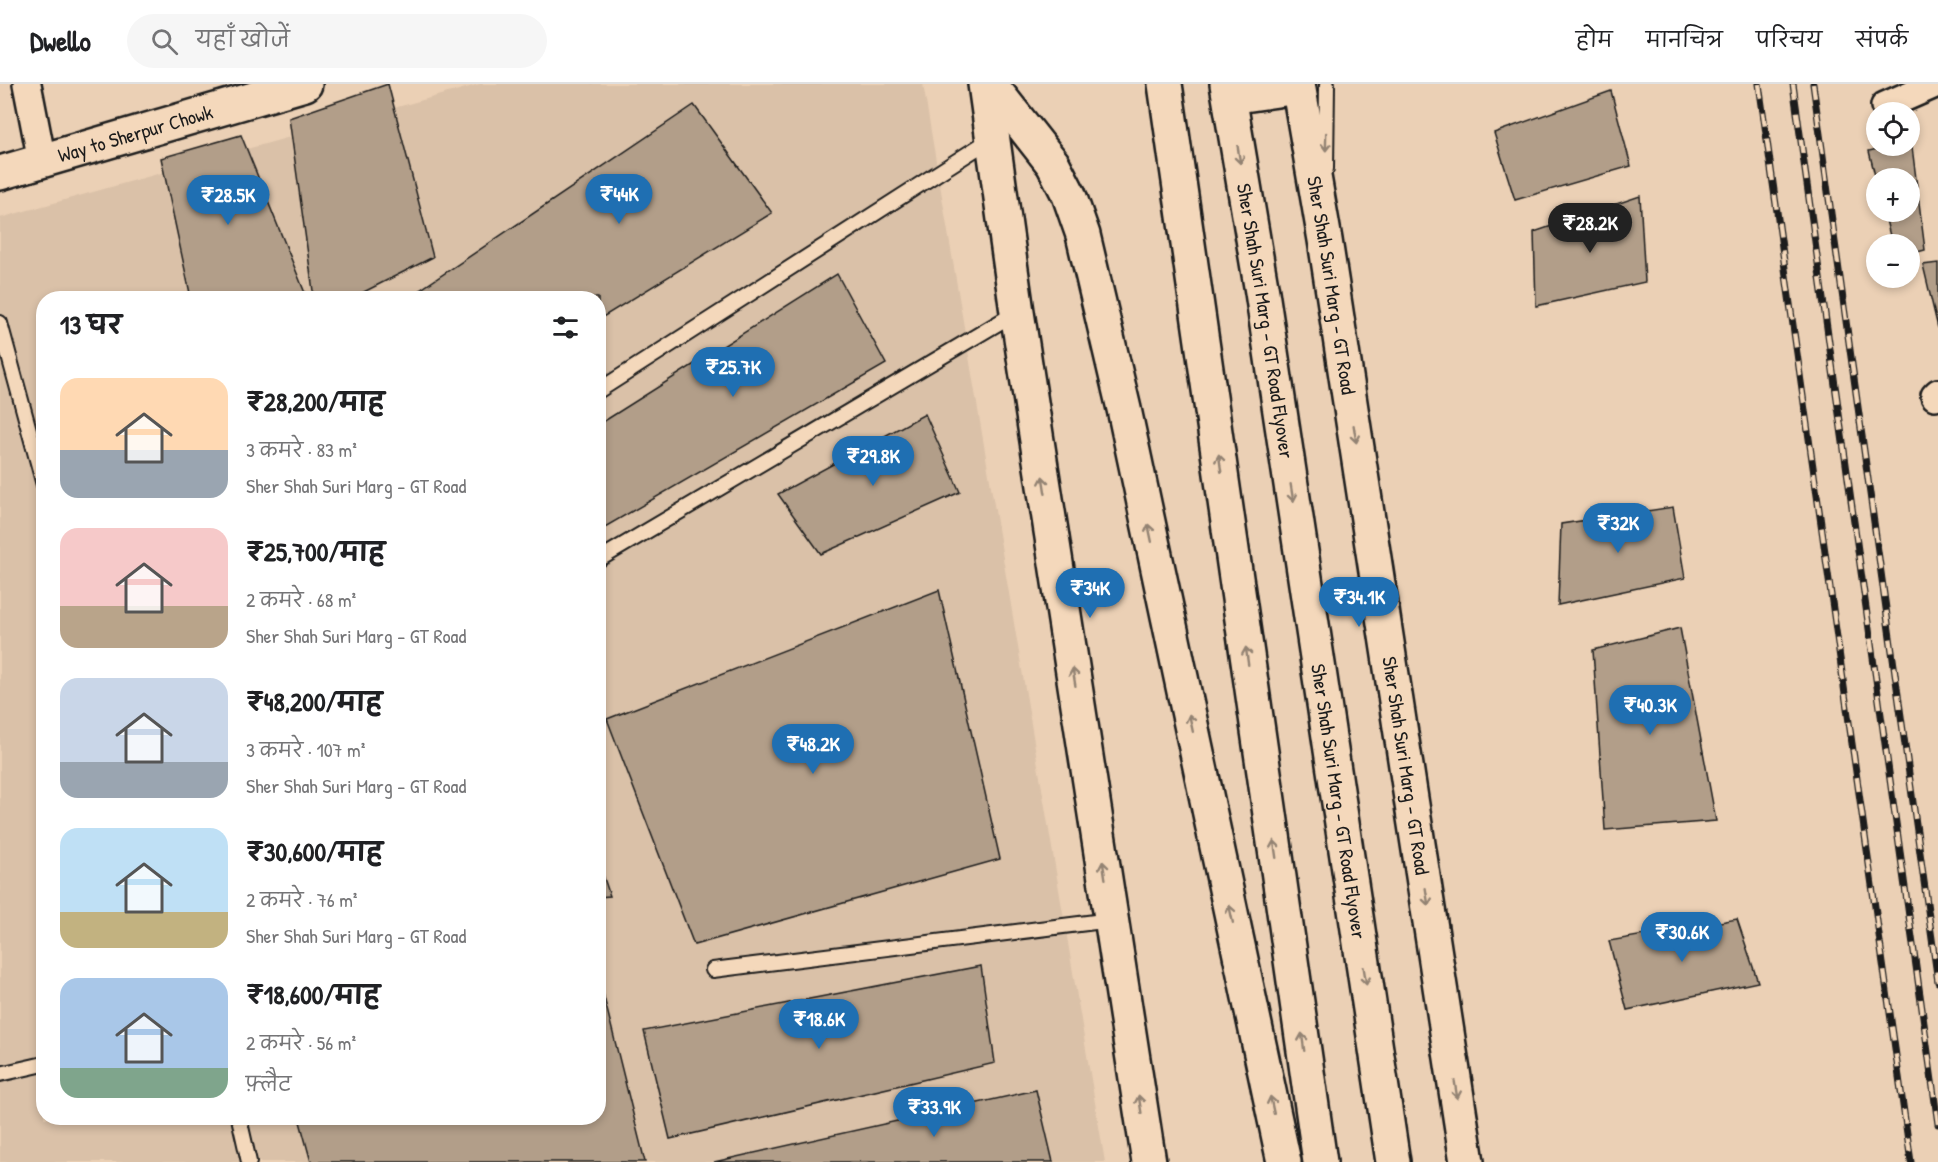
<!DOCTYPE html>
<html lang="hi">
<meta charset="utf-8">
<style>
:root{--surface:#fff;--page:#f6f6f6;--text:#202124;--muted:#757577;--line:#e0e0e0;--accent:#1f6fb2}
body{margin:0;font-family:"Patrick Hand","Playpen Sans Deva",sans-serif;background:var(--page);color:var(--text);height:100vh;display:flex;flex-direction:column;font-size:22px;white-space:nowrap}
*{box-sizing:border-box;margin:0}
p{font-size:20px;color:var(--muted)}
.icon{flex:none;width:33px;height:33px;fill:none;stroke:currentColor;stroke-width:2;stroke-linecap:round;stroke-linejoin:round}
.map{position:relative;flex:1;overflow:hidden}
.panel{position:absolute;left:36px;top:207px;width:570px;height:834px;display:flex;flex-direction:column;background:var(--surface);border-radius:24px;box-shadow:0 3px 9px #0003}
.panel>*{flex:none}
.buttons{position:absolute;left:1866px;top:18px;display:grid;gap:12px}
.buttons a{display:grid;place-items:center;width:54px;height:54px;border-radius:50%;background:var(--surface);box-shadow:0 3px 9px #0003;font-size:30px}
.price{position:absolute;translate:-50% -51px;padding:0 14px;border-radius:21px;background:var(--accent);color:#fff;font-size:20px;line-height:39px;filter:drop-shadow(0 2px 3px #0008)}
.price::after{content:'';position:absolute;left:50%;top:36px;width:18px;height:14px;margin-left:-9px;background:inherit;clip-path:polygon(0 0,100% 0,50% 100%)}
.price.active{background:#222;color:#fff}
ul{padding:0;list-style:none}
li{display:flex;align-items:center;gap:18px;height:150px;padding:0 24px}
li span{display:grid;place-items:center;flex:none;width:168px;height:120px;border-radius:18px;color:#555}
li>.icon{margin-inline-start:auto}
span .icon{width:72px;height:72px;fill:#fffc;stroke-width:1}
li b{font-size:26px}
h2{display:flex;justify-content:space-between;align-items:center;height:72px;padding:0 24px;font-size:26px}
header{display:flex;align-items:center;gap:36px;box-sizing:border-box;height:84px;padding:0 30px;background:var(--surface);border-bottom:2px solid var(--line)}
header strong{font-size:28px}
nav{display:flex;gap:33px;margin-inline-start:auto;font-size:21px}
.search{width:420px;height:54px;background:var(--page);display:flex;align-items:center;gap:15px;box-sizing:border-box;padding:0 21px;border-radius:33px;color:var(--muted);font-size:22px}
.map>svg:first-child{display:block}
.built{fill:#dac1a8;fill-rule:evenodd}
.building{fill:#b29e89;stroke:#1c1c1c;stroke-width:1.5}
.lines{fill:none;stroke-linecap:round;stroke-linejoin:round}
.service-casing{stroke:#1c1c1c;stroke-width:18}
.minor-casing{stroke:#1c1c1c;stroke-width:32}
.tertiary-casing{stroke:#1c1c1c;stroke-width:38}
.trunk-casing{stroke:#1c1c1c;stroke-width:38}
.service{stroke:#f4d8bb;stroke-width:14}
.minor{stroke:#f4d8bb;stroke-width:27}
.tertiary{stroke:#f4d8bb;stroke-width:33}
.trunk{stroke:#f4d8bb;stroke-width:33}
.rail-casing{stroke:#1c1c1c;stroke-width:7}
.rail{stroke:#f4d8bb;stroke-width:4.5;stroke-dasharray:14;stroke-linecap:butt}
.oneway{stroke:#938373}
.labels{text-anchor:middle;stroke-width:4.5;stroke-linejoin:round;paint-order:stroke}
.street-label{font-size:20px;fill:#1c1c1c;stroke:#f4d8bb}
</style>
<header>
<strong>Dwello</strong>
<div class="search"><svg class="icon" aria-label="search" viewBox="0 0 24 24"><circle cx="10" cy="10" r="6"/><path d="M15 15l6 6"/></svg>यहाँ खोजें</div>
<nav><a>होम</a><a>मानचित्र</a><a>परिचय</a><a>संपर्क</a></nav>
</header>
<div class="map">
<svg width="1938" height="1078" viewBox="0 0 1938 1078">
<rect width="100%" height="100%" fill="#ebd0b5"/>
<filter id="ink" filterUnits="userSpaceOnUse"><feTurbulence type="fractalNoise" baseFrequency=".0167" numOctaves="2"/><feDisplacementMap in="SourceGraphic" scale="12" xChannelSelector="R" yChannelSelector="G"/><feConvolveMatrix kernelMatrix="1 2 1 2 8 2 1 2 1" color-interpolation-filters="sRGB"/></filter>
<g filter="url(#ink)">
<!-- built -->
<path class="built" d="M480,0H923L1105,1078H0V134ZM44,214H598V1034H44Z"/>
<!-- building -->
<path class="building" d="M388,0L433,173L352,214H314L289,34Z
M1611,7L1631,82L1515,116L1494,49Z
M694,21L772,129L598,236V214H408Z
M241,51L307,214H191L161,74Z
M1911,55L1925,166L1910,170V160H1892L1884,128H1910V94H1876V96L1869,67L1889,62H1910Z
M1640,112L1645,198L1536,222L1534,148Z
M1938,179V244L1923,181Z
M837,190L886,280L598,447V341Z
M925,330L960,408L821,470L778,410Z
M1673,423L1685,494L1558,521L1561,440Z
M939,506L1000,775L694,861L607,635Z
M1680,544L1716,737L1605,746L1593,566Z
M598,776L610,812L598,813Z
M1737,835L1758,898L1627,926L1609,857Z
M981,882L995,979L670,1055L644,947Z
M599,893L645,1078H311L299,1034H598Z
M1036,1006L1053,1078H714Z"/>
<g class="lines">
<defs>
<path id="service" d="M1326,85L1327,0
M0,239L44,401
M598,307L991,55
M598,476L1017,228
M713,886L1111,836
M0,990L44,980
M239,1034L249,1078"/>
<path id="minor" d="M27,0L42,77
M1885,22L1935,0
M1935,312L1938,309"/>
<g id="tertiary">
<path d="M985,0L1017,228L1149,1078"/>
<path id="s1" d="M1298,0L1325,156L1467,1078"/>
<path id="s2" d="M0,89L305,0"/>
</g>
<g id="trunk">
<path d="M990,0L1053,80L1069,111L1083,151L1124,325L1284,1078"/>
<path d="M1165,0L1320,1078"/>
<path id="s3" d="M1227,0L1262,208L1393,1078"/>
<path d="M1230,13L1298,3"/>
</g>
</defs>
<!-- service casing -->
<use href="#service" class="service-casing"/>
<!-- minor casing -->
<use href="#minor" class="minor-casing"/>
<!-- tertiary casing -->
<use href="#tertiary" class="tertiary-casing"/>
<!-- trunk casing -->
<use href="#trunk" class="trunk-casing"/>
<!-- service -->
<use href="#service" class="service"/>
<!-- minor -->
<use href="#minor" class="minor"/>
<!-- tertiary -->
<use href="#tertiary" class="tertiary"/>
<!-- trunk -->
<use href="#trunk" class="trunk"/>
<defs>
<path id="rail" d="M1759,0L1911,1078
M1793,0L1938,1040
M1813,0L1938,898"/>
</defs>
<!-- rail casing -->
<use href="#rail" class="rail-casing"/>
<!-- rail -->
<use href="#rail" class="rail"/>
</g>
<!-- one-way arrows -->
<defs><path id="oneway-shaft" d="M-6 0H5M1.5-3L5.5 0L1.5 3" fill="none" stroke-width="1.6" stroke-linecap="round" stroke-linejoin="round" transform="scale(1.5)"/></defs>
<g class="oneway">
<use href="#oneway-shaft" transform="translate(1326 58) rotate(91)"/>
<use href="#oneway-shaft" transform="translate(1239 71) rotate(81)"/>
<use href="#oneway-shaft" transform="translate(1355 350) rotate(81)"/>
<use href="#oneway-shaft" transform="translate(1220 379) rotate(-98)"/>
<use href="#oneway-shaft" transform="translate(1044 401) rotate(-99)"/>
<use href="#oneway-shaft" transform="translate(1292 409) rotate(81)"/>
<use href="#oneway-shaft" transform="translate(1150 449) rotate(-102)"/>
<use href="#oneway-shaft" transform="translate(1247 572) rotate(-98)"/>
<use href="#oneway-shaft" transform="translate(1074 593) rotate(-99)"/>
<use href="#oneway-shaft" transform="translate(1191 639) rotate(-102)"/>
<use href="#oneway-shaft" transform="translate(1275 765) rotate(-98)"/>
<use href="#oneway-shaft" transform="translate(1104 786) rotate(-99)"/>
<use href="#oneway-shaft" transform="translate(1427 813) rotate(81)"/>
<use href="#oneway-shaft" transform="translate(1231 830) rotate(-102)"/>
<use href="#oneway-shaft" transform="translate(1365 892) rotate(81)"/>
<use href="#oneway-shaft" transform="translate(1303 958) rotate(-98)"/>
<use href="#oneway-shaft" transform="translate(1456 1006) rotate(81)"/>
<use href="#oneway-shaft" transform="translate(1140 1020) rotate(-99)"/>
<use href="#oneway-shaft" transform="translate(1272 1021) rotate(-102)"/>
</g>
</g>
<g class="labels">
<!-- street labels -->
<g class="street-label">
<text dy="7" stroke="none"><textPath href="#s2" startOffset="141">Way to Sherpur Chowk</textPath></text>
<text dy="7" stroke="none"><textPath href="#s1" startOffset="204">Sher Shah Suri Marg - GT Road</textPath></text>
<text dy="7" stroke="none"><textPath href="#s3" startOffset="240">Sher Shah Suri Marg - GT Road Flyover</textPath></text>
<text dy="7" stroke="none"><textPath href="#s1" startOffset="690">Sher Shah Suri Marg - GT Road</textPath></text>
<text dy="7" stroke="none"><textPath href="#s3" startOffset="726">Sher Shah Suri Marg - GT Road Flyover</textPath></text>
</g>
</g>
</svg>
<div class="buttons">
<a><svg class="icon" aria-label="locate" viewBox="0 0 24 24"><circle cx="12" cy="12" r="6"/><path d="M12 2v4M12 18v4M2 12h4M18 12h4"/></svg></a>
<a>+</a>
<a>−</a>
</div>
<b class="price" style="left:619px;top:141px">₹44K</b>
<b class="price" style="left:228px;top:142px">₹28.5K</b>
<b class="price active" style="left:1590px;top:170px">₹28.2K</b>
<b class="price" style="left:733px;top:314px">₹25.7K</b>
<b class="price" style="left:873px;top:403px">₹29.8K</b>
<b class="price" style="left:1618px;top:470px">₹32K</b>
<b class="price" style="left:1090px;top:535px">₹34K</b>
<b class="price" style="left:1359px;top:544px">₹34.1K</b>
<b class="price" style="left:1650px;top:652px">₹40.3K</b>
<b class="price" style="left:813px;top:691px">₹48.2K</b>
<b class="price" style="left:1682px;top:879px">₹30.6K</b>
<b class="price" style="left:819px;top:966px">₹18.6K</b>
<b class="price" style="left:934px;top:1054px">₹33.9K</b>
<section class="panel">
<h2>13 घर<svg class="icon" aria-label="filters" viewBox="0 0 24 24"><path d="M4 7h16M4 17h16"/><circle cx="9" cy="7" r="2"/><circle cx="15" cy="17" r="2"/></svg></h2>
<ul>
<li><span style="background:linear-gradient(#ffd9b3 60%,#9aa5b1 0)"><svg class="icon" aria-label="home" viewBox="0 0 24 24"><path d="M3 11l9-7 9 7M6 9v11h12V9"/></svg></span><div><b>₹28,200/माह</b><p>3 कमरे · 83 m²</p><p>Sher Shah Suri Marg - GT Road</p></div></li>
<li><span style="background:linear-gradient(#f6c9c9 65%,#b9a48a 0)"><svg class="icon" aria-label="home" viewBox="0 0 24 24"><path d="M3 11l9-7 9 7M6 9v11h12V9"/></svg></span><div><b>₹25,700/माह</b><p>2 कमरे · 68 m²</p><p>Sher Shah Suri Marg - GT Road</p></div></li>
<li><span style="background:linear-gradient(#c9d6e8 70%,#9aa5b1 0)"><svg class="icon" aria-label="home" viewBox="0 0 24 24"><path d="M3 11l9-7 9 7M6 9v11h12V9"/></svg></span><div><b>₹48,200/माह</b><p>3 कमरे · 107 m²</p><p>Sher Shah Suri Marg - GT Road</p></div></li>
<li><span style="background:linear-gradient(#bfe0f5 70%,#c2b280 0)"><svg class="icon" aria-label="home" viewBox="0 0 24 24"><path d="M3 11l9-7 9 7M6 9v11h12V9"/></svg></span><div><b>₹30,600/माह</b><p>2 कमरे · 76 m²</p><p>Sher Shah Suri Marg - GT Road</p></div></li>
<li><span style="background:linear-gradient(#a9c7e8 75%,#7fa58c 0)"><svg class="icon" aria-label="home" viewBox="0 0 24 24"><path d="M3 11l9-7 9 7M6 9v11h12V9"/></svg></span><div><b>₹18,600/माह</b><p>2 कमरे · 56 m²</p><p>फ़्लैट</p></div></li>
</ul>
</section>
</div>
